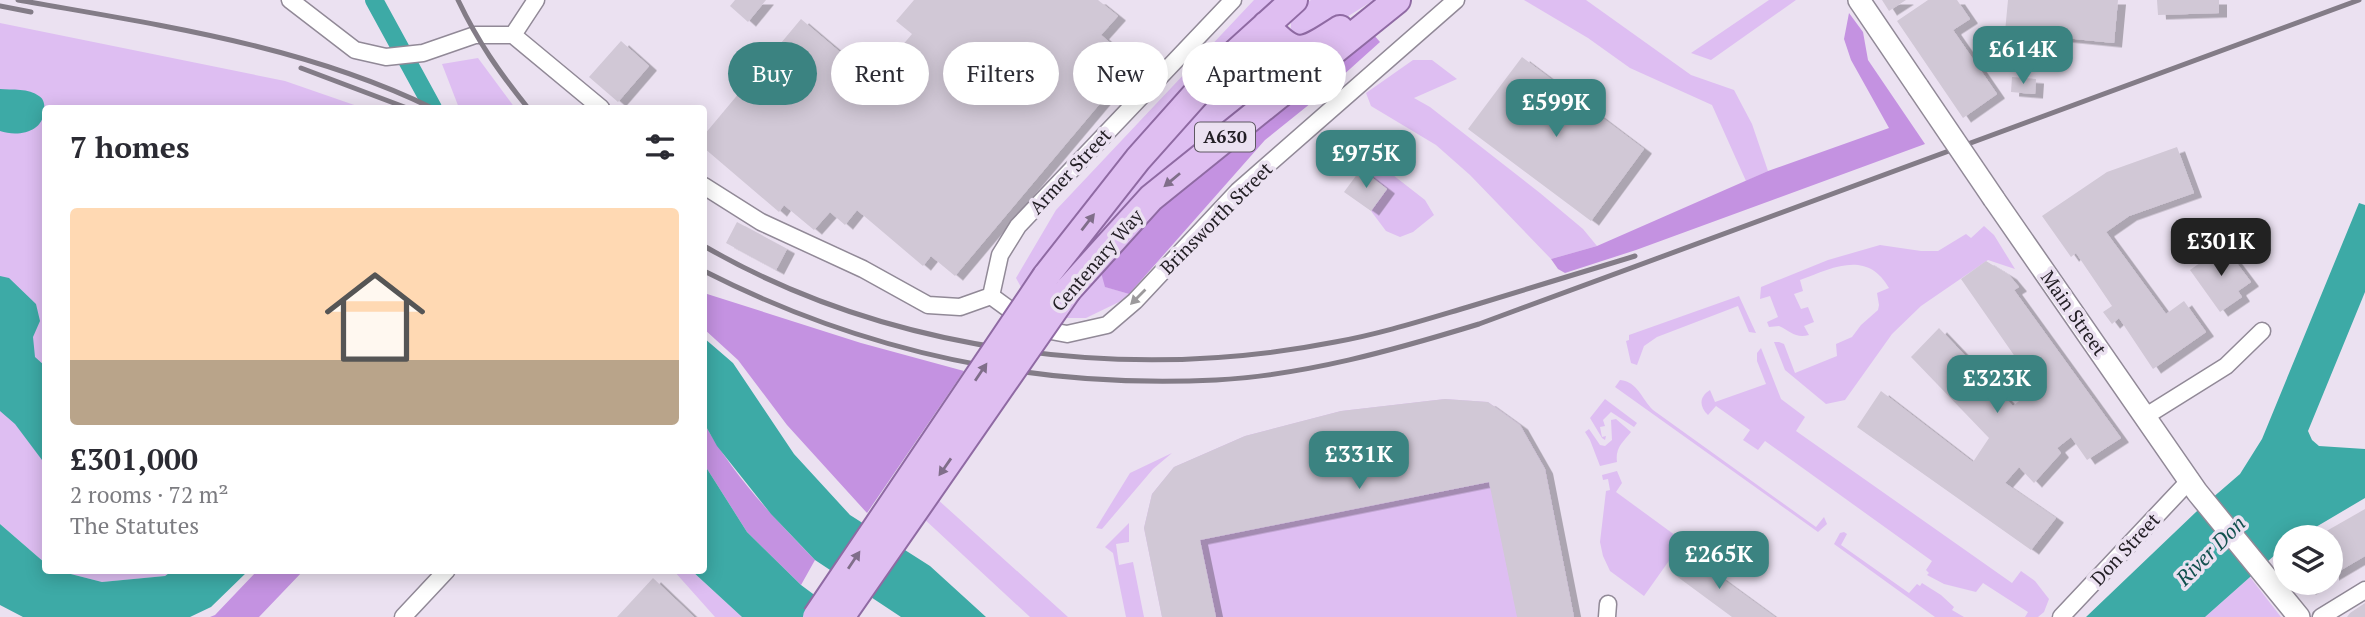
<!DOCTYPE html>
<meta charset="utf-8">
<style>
:root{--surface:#fff;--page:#f2f2f3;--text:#2b2b33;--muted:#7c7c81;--line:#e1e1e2;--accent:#3b8381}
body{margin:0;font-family:"PT Serif",serif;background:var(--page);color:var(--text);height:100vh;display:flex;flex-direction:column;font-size:26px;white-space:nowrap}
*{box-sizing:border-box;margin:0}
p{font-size:23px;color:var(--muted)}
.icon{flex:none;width:38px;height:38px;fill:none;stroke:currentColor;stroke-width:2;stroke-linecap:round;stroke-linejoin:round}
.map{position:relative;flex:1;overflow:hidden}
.side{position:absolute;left:42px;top:105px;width:665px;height:469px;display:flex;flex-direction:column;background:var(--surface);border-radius:7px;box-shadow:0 4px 18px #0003}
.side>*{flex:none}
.banner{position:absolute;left:728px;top:42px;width:665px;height:63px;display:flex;gap:14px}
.tools{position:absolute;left:2273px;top:525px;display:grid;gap:14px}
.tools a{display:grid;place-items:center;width:70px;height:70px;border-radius:50%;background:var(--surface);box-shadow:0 4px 18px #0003;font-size:35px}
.price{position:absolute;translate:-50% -60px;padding:0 16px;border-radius:14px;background:var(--accent);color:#fff;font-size:23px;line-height:46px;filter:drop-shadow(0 2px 4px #0008)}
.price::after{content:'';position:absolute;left:50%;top:42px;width:21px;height:16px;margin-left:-10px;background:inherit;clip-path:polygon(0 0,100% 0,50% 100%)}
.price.active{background:#222;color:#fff}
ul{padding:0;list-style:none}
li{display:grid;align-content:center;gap:14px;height:371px;padding:0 28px}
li+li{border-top:2px solid var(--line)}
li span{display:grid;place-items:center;height:217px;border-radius:7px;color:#555}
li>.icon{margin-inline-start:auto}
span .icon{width:126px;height:126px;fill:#fffc;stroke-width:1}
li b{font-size:30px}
h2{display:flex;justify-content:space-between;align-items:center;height:84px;padding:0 28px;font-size:30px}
.tag{padding:0 24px;border-radius:32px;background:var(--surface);box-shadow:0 4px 18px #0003;font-size:24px;line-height:63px}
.tag.active{background:var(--accent);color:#fff}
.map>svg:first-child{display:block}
.green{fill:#debef2}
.forest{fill:#c492e1}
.water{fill:#3daaa6}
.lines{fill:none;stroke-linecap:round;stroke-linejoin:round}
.canal{stroke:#3daaa6;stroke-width:18}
.building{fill:#d1c8d6;filter:url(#shadow)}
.minor-casing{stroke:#918997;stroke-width:19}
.tertiary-casing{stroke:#918997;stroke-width:24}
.primary-casing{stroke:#8f6aa3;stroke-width:30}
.minor{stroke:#fff;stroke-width:16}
.tertiary{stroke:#fff;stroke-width:21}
.primary{stroke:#dfbef1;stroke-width:26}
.rail{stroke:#837c87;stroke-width:5}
.tertiary-bridge-casing{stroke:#918997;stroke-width:24;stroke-linecap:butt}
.primary-bridge-casing{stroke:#8f6aa3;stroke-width:30;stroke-linecap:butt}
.tertiary-bridge{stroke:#fff;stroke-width:21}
.primary-bridge{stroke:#dfbef1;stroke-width:26}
.oneway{fill:#806e8a}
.oneway2{fill:#9c9a9c}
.labels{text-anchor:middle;stroke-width:7;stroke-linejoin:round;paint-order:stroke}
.shield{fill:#ebe1f1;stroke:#5e5862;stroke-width:2}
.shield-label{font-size:18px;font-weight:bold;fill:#221e24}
.street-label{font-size:19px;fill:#221e24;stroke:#ebe1f1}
.water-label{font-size:21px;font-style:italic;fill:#11504e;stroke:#ebe1f1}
</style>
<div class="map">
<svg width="2365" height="617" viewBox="0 0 2365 617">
<defs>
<filter id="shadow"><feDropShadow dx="8" dy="4.5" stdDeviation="0" flood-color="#0004"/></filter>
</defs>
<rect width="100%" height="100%" fill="#ebe1f1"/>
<!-- green -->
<path class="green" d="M1254,0H1275L1022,289L1016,278L1056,210Z
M1311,0H1374L1334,25L1302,37L1291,30C1289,16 1300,7 1311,0Z
M1524,0H1586L1691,75L1734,90L1752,124L1768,171L1746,181L1712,105L1630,68L1588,38Z
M1769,0H1796L1711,60L1691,53Z
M0,23L285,81L363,108H46L45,563L0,524Z
M1264,42C1278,56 1289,58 1308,58L1141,191L1082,253L1130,187L1172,139Z
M478,58L515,108H459L442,64Z
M1413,60H1432L1457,79L1414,98L1430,107L1540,193L1583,229L1597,246L1551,259L1470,175L1436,145L1371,106L1366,93Z
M1375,161L1425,200L1434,215L1413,232L1400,237L1386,231L1371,211L1387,189L1361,169Z
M1984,226L1994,235L2015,269L1988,260L1921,306L1892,334L1845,400L1826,404L1785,370L1774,342H1779L1784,344L1795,373L1837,356L1836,344L1852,337L1861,325L1878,310L1879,305L1877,293L1889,288C1867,249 1832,268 1800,280L1803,291L1794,294L1801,309L1808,307L1814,322L1804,326L1809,335C1796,339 1790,331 1779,326L1769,327L1767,322L1778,317L1770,296L1760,299L1761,287L1828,260L1880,245L1921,251H1938L1966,234L1971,238Z
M1100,269L1106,287L1129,294L1119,302L1086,318H1062Z
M1739,296L1756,333L1749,332L1738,306L1657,337L1644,346L1637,365L1631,363L1626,341L1629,340V335Z
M1761,348L1781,399L1805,417L1796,431L2012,583L2021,571L2035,581L2049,599L2044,612L2038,617H2025L2028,612L1983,583L1976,592L1944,584L1927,575L1929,573L1926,570L1932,561L1765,441L1758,450L1743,440L1750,430L1716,406L1708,415C1699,406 1699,397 1710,390L1715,402L1766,384L1757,361V353Z
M1620,380C1638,382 1641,398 1653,410L1816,527L1824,517L1827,524L1818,532L1615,387Z
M1445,399L1488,402L1520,425L1545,469L1574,617H1162L1144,528L1152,494L1174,467L1245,436L1341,411Z
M1605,399L1637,423L1634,427L1611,412L1603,420L1605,426L1600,427L1602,437L1606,436L1605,440L1602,438L1590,418Z
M1616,419L1631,432C1623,442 1615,448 1617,462L1600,466L1590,440L1585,432L1589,429L1600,445L1605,446L1612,440L1611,420Z
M1172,453L1153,469L1102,529L1096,528L1130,473Z
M1617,471L1622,483L1616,492L1683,541L1644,596L1610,571L1603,556L1600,542L1606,491L1610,490L1608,479L1603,480L1602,475Z
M936,498L1068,617H1030L922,517Z
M1129,523V542L1116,544L1119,565L1133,562L1144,617H1126L1113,553L1105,547Z
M1844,532L1847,534L1841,545L1909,593L1917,584L1920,586L1922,583L1941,595L1954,607L1952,610L1964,617H1935L1834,544L1840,533Z
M59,571H172L165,576L102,582Z
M674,571H692L742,617H715Z
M2250,577L2281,617H2205Z"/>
<!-- forest -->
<path class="forest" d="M1849,13L1863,32L1868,60L1925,144L1636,250L1565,273L1558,269L1551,259L1597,246L1768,171L1889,128L1851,60L1844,39Z
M1373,34L1380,42L1321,95L1265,140L1129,294L1105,287L1100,269L1202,164Z
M704,293L861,343L964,371L867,513L787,425L738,360L704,329Z
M704,423C732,474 774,518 815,560L801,585L747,532L704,464Z
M257,571H303L259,617H210L215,615Z"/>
<!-- water -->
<path class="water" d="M0,89C12,90 29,88 39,96C44,99 45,105 44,111C43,133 17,137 0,131Z
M2359,203L2365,205V292L2308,431L2312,440L2319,446L2365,449V498L2299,537H2286L2285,546L2205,617H2086L2196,512L2240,474L2262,439Z
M0,276L9,278L36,304L40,321L33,337L35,357L45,366V464L15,424L0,411Z
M704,338L733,363L794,454L850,515L930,566L986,617H901L815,560L771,514L717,446L704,423Z
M704,464L747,532L801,585L844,617H742L692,571L704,570Z
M0,524L45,563L46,570L59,571L102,582L165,576L172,571H248L211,607L190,617H23L0,605Z"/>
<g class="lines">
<!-- canal -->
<path class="canal" d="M374,0L433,108"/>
</g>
<!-- building -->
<path class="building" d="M735,0H766L748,22L730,6Z
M914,0H1098L1118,16L1101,35L1134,63L955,276L931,256L923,266L857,210L845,225L830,212L814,230L784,205L779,212L704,148V135L801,19L873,80L912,34L896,21Z
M1882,0H1906L1889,11Z
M1928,0H1957L1970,19L1953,30L1997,94L1963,118L1897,21Z
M2008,0H2118L2114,43L2005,32Z
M2157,0H2219V13L2158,15Z
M621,41L649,66L618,102L589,77Z
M1522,57L1644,149L1591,221L1468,129Z
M2012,77L2036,79L2035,94L2011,92Z
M2177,147L2194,193L2129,216L2106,232L2166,314L2184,301L2206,332L2153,369L2119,318L2112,324L2103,312L2112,306L2076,253L2071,257L2042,216L2107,172Z
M1361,169L1387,189L1371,211L1344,192Z
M737,222L787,249L776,270L726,243Z
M2224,246L2251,282L2238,291L2242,297L2220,312L2190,270Z
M1986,261L2009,275L2019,287L2014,290L2121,438L2087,460L2071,437L2057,448L2061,453L2034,483L2019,467L2005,483L2056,518L2031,550L1857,427L1881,391L1973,462L1989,438L1911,357L1939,328L2013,406L2036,387L1961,279Z
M1445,399L1488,402L1520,425L1545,469L1574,617H1517L1489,482L1200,540L1216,617H1162L1144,528L1152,494L1174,467L1245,436L1341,411Z
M2365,509V556L2331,576V537H2316Z
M1690,555L1775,617H1732L1675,575Z
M2286,555V569L2276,560Z
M653,578L694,617H617Z
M2300,583H2320L2308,590Z
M2365,603V617H2347L2350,613Z"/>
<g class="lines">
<defs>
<path id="minor" d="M290,0L355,50L386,57L423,53L475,35H513L601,108
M513,35L536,0
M704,186L761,222L863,269L928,305L960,307L991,296
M991,296L1035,328L1067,334L1107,325L1135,301L1238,191L1456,0
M991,296L1000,255L1018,226L1233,0
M2146,416L2226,366L2262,331
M403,617L447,570
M1607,617L1608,604
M2061,617L2189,481
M2321,617L2365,590"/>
<path id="tertiary" d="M1859,0L1918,87
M1994,199L2197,492L2299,617"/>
<path id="primary" d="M1266,25C1297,60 1304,52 1340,29
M1046,276L1138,159L1220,67L1294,0
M1068,290L1151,198L1397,0"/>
</defs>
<!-- minor casing -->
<use href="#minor" class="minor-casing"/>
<!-- tertiary casing -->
<use href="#tertiary" class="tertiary-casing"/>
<!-- primary casing -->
<use href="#primary" class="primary-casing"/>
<!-- minor -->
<use href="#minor" class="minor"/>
<!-- tertiary -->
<use href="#tertiary" class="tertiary"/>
<!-- primary -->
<use href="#primary" class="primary"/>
<!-- rail -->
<path class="rail" d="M18,0C158,25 303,45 432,108
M458,0C478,42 499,72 528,108
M0,6L31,12
M301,68L407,108
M704,246C889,353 1126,383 1335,342C1380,334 1424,320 1468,307C1524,290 1579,273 1635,256
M704,271C865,353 1034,389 1216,380C1306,375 1394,350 1479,324L2359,0"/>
<defs>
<path id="tertiary-bridge" d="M1918,87L1994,199"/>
<path id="primary-bridge" d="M816,617L1046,276
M841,617L1068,290"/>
</defs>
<!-- tertiary-bridge casing -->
<use href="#tertiary-bridge" class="tertiary-bridge-casing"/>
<!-- primary-bridge casing -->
<use href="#primary-bridge" class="primary-bridge-casing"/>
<!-- tertiary-bridge -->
<use href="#tertiary-bridge" class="tertiary-bridge"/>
<!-- primary-bridge -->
<use href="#primary-bridge" class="primary-bridge"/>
</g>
<!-- one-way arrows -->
<defs><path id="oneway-solid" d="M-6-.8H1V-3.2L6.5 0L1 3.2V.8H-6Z" transform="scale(1.75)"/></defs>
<g class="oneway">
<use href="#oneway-solid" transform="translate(1172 180) rotate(140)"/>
<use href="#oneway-solid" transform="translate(1088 222) rotate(-52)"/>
<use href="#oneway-solid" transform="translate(981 372) rotate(-56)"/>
<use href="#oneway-solid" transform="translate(945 467) rotate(125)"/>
<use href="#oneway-solid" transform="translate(854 560) rotate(-56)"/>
</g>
<use class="oneway2" href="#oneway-solid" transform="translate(1138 297) rotate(135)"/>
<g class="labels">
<!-- shield labels -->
<rect class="shield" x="1195" y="122.5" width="60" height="29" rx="5"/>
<g class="shield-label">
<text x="1225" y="143">A630</text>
</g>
<!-- street labels -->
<g class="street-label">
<text transform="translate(1070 171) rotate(-47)" y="7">Armer Street</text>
<text transform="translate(1216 218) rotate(-45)" y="7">Brinsworth Street</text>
<text transform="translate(1097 260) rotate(-49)" y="7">Centenary Way</text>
<text transform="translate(2074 313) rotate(55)" y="7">Main Street</text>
<text transform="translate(2125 549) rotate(-47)" y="7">Don Street</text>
</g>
<!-- water labels -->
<g class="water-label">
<text transform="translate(2211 551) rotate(-45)" y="7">River Don</text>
</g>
</g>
</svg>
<div class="tools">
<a><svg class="icon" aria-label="layers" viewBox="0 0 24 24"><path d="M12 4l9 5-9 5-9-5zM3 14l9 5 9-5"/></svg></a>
</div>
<b class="price" style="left:2023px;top:86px">£614K</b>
<b class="price" style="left:1556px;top:139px">£599K</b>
<b class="price" style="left:1366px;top:190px">£975K</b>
<b class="price active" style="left:2221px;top:278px">£301K</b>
<b class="price" style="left:1997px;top:415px">£323K</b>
<b class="price" style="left:1359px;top:491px">£331K</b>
<b class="price" style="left:1719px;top:591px">£265K</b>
<div class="banner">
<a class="tag active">Buy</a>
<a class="tag">Rent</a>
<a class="tag">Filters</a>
<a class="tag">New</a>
<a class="tag">Apartment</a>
</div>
<section class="side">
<h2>7 homes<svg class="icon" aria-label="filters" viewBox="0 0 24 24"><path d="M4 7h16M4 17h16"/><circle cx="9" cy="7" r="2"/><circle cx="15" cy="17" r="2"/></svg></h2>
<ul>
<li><span style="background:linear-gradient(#ffd9b3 70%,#b9a48a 0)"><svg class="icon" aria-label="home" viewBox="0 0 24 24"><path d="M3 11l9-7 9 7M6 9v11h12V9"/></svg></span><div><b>£301,000</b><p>2 rooms · 72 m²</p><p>The Statutes</p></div></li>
</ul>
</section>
</div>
